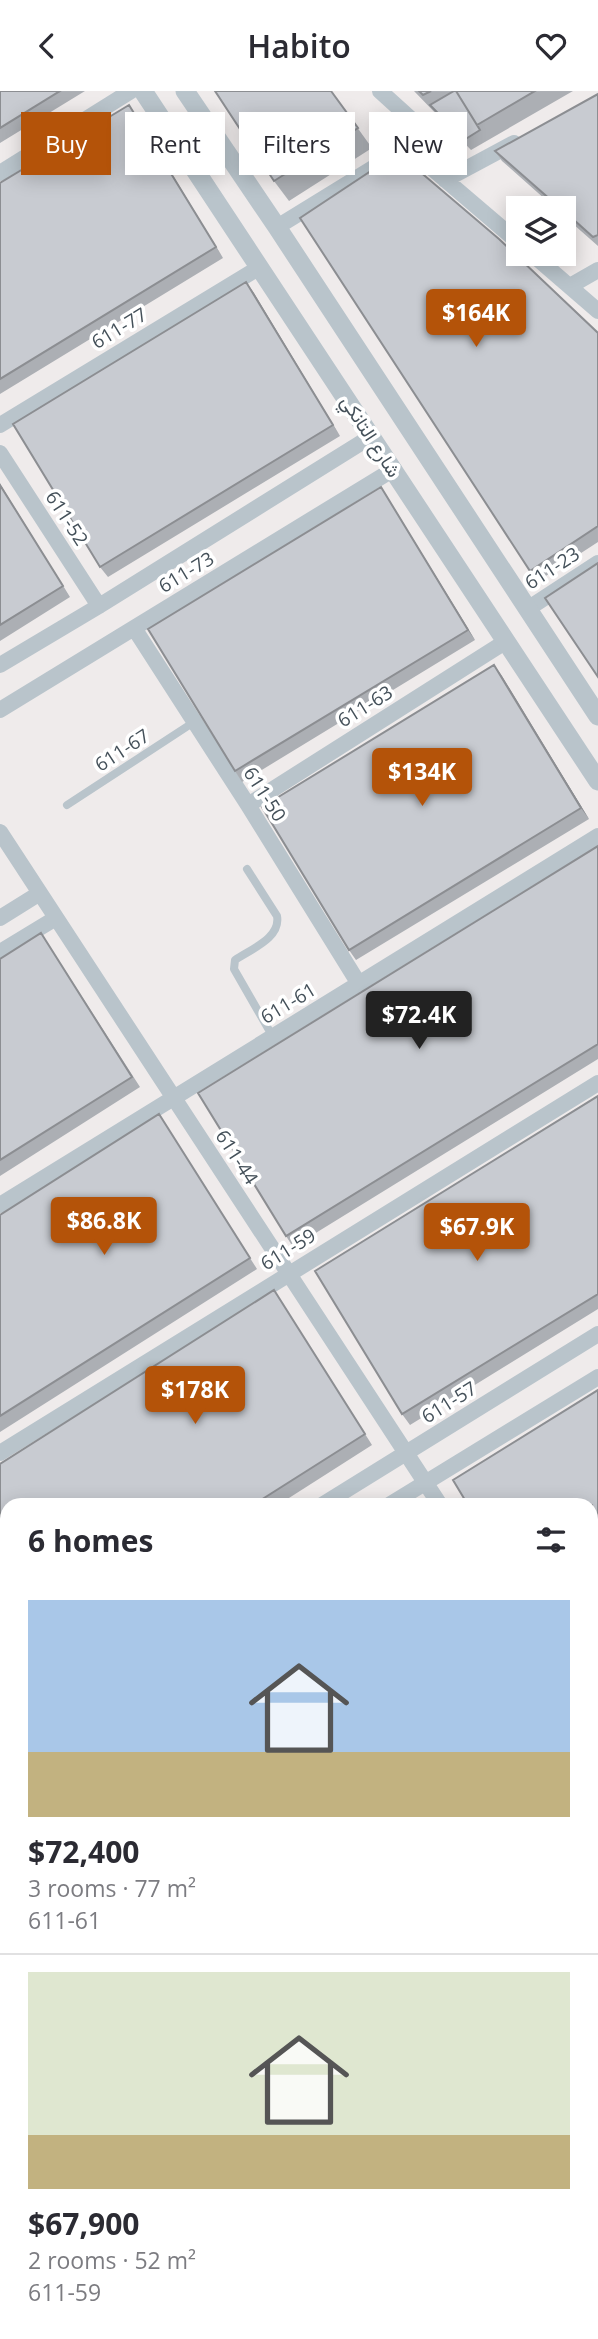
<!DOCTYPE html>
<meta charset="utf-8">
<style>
:root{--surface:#fff;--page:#f2f2f3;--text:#2b2b33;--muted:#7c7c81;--line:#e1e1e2;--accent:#b45309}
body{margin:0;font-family:"Open Sans",Vazirmatn,sans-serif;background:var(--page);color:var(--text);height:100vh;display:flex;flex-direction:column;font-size:26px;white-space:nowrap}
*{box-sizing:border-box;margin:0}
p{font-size:23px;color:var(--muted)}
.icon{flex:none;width:38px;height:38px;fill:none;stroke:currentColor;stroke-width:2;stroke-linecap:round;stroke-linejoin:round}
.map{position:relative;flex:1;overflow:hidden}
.drawer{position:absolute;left:0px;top:1407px;width:598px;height:842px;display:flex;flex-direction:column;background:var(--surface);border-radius:21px 21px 0 0;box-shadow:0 4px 18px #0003}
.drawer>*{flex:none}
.top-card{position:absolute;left:21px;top:21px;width:556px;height:63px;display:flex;gap:14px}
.tools{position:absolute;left:506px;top:105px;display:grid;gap:14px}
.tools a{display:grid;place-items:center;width:70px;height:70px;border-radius:0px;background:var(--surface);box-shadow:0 4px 18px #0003;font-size:35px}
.price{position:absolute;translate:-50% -60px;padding:0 16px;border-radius:7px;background:var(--accent);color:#fff;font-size:23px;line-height:46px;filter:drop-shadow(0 2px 4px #0008)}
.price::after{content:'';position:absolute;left:50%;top:42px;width:21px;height:16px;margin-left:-10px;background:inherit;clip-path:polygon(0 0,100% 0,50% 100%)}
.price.current{background:#222;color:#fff}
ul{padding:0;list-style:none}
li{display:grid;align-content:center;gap:14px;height:371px;padding:0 28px}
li+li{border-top:2px solid var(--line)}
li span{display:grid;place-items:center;height:217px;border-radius:0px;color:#555}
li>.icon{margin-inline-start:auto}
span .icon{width:126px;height:126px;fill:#fffc;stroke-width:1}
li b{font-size:30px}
h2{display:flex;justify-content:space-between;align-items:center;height:84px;padding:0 28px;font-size:30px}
.pill{padding:0 24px;border-radius:0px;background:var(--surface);box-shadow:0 4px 18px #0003;font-size:24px;line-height:63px}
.pill.current{background:var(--accent);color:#fff}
header{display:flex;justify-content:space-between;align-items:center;height:91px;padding:0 28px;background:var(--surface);font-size:32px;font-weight:600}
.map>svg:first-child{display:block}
.commercial{fill:#fbf3e3}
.education{fill:#e0dcde}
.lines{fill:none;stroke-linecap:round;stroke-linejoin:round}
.service{stroke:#b9c4cb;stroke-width:8}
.minor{stroke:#b9c4cb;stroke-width:16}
.tertiary{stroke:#b9c4cb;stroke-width:19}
.wall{fill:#acafb4}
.shaded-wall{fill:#8c8e92}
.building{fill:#c8cbd1;stroke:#8c8e92;stroke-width:2}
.labels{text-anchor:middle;stroke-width:7;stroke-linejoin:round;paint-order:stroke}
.street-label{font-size:19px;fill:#445059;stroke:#fff}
</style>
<header><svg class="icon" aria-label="back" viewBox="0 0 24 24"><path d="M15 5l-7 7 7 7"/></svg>Habito<svg class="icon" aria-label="heart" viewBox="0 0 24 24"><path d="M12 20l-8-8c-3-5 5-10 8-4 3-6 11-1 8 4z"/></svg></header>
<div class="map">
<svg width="598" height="2248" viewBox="0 0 598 2248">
<rect width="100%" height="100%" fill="#efebeb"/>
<!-- commercial -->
<path class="commercial" d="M337,2242H539L543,2248H327Z"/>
<!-- education -->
<path class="education" d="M598,2097V2248H543L539,2242H592V2101Z"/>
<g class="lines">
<!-- service -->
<path class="service" d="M67,714L194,631
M247,778L277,825C281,847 251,858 235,869L234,878L273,946"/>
<!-- minor -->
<path class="minor" d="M407,56L518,151
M0,82L131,0
M445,89L514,52
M277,136L407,56L415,40L413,30L380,0
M532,163L598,220
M570,195L598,179
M0,334L260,176
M0,362L99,515
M529,517L598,472
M134,537L248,714L359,893
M0,574L99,515L372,345
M0,619L394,378
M248,714L505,551
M0,741L440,1414
M0,827L40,802
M0,861L56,827
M0,1114L598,745
M0,1362L598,992
M322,1414L598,1243
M389,1414L598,1286
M0,1484L7,1494
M592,1541L598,1537
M0,1611L7,1607
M592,1647L598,1657
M0,1652L7,1648
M592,1792L598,1788
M0,1904L7,1899
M592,2041L598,2037
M592,2073L598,2069
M0,2155L7,2151
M251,2248L261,2242
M307,2248L318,2242"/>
<!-- tertiary -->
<path class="tertiary" d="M143,0L598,690
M185,0L277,136L598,625"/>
</g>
<!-- wall -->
<path class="wall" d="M0,0H85L0,52Z
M331,0L372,57L289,110L274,90Z
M414,0H573L471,59Z
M598,3V155L564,125V117H555L502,70L495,60Z
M136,24L223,167L0,303V92Z
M246,191L340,345L108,486L100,476Z
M598,242V451L538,490L530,480Z
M0,393L70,506L0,550Z
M381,396L475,549L242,691L235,680Z
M494,574L589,728L356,869L349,859Z
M598,755V968L293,1156L286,1145Z
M41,842L140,996L0,1085V868Z
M598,1005V1218L410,1334L402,1323Z
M159,1023L257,1178L0,1341V1124Z
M281,1210L372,1354L278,1414H7Z
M598,1299V1512L592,1516V1414Z
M0,1517L7,1528V1581L0,1585Z
M7,1654V1873L0,1877V1658Z
M592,1682L598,1692V1759L592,1763Z
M598,1797V2014L592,2018V1801Z
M7,1905V2124L0,2129V1909Z
M17,2242H224L214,2248H21Z"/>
<!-- shaded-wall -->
<path class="shaded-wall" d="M129,14L136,24L223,167L216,156Z
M246,191L254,202L340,345L333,334Z
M0,393L70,506L0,394Z
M381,396L388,407L475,549L468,539Z
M494,574L502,585L589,728L581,717Z"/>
<!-- building -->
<path class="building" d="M0,0H60L0,37Z
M215,0H331L358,37L274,90Z
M419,0H431L423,4Z
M454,0H456L480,39L464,49L430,14Z
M456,0H535L477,34Z
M598,3V144L593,146L564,120V117H560L495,60Z
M129,14L216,156L0,288V92Z
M398,62L499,148L598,242V435L530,480L300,127Z
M246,191L333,334L100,476L13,333Z
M0,394L63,495L0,534Z
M381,396L468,539L235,680L148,538Z
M598,472V586L545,507Z
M494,574L581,717L349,859L262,716Z
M598,755V953L286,1145L198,1002Z
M41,842L132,986L0,1069V868Z
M598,1005V1203L402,1323L315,1180Z
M159,1023L250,1167L0,1325V1124Z
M274,1199L365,1343L253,1414H7V1462L0,1451V1373Z
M598,1299V1497L592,1501V1414H468L453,1389Z
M418,1410L420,1414H411Z
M0,1518L7,1530V1565L0,1570Z
M598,1552V1615L592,1604V1556Z
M7,1654V1858L0,1862V1658Z
M592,1683L598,1694V1744L592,1748Z
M598,1797V1998L592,2002V1801Z
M7,1905V2109L0,2113V1909Z
M7,2159V2225L0,2214V2163Z
M17,2242H199L189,2248H21Z"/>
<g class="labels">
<!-- street labels -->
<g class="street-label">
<text transform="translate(119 237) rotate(-31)" y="7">611-77</text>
<text transform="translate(371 345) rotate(57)" y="7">شارع التانكي</text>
<text transform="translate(67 427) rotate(57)" y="7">611-52</text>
<text transform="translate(552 477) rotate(-33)" y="7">611-23</text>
<text transform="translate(186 481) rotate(-31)" y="7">611-73</text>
<text transform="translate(365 615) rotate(-32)" y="7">611-63</text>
<text transform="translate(122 659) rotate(-33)" y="7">611-67</text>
<text transform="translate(265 703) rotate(57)" y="7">611-50</text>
<text transform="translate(288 912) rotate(-31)" y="7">611-61</text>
<text transform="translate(237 1066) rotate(57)" y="7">611-44</text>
<text transform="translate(288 1158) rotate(-32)" y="7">611-59</text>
<text transform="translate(449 1311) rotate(-32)" y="7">611-57</text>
</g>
</g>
</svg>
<div class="tools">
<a><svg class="icon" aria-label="layers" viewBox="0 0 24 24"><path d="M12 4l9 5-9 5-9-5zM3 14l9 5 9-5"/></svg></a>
</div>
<b class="price" style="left:476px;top:258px">$164K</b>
<b class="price" style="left:422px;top:717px">$134K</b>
<b class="price current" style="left:419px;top:960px">$72.4K</b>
<b class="price" style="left:104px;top:1166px">$86.8K</b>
<b class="price" style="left:477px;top:1172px">$67.9K</b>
<b class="price" style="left:195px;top:1335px">$178K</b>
<div class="top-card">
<a class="pill current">Buy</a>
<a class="pill">Rent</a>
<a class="pill">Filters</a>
<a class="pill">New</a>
</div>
<section class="drawer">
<h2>6 homes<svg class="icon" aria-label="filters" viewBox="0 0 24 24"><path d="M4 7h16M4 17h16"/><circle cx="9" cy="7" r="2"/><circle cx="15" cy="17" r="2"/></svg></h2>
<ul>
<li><span style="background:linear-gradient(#a9c7e8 70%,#c2b280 0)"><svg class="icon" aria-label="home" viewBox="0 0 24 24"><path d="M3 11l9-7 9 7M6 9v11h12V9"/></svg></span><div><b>$72,400</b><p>3 rooms · 77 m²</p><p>611-61</p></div></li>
<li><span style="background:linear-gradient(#dfe7d0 75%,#c2b280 0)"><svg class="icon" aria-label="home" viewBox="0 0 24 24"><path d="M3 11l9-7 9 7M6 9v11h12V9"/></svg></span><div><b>$67,900</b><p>2 rooms · 52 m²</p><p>611-59</p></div></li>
</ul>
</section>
</div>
